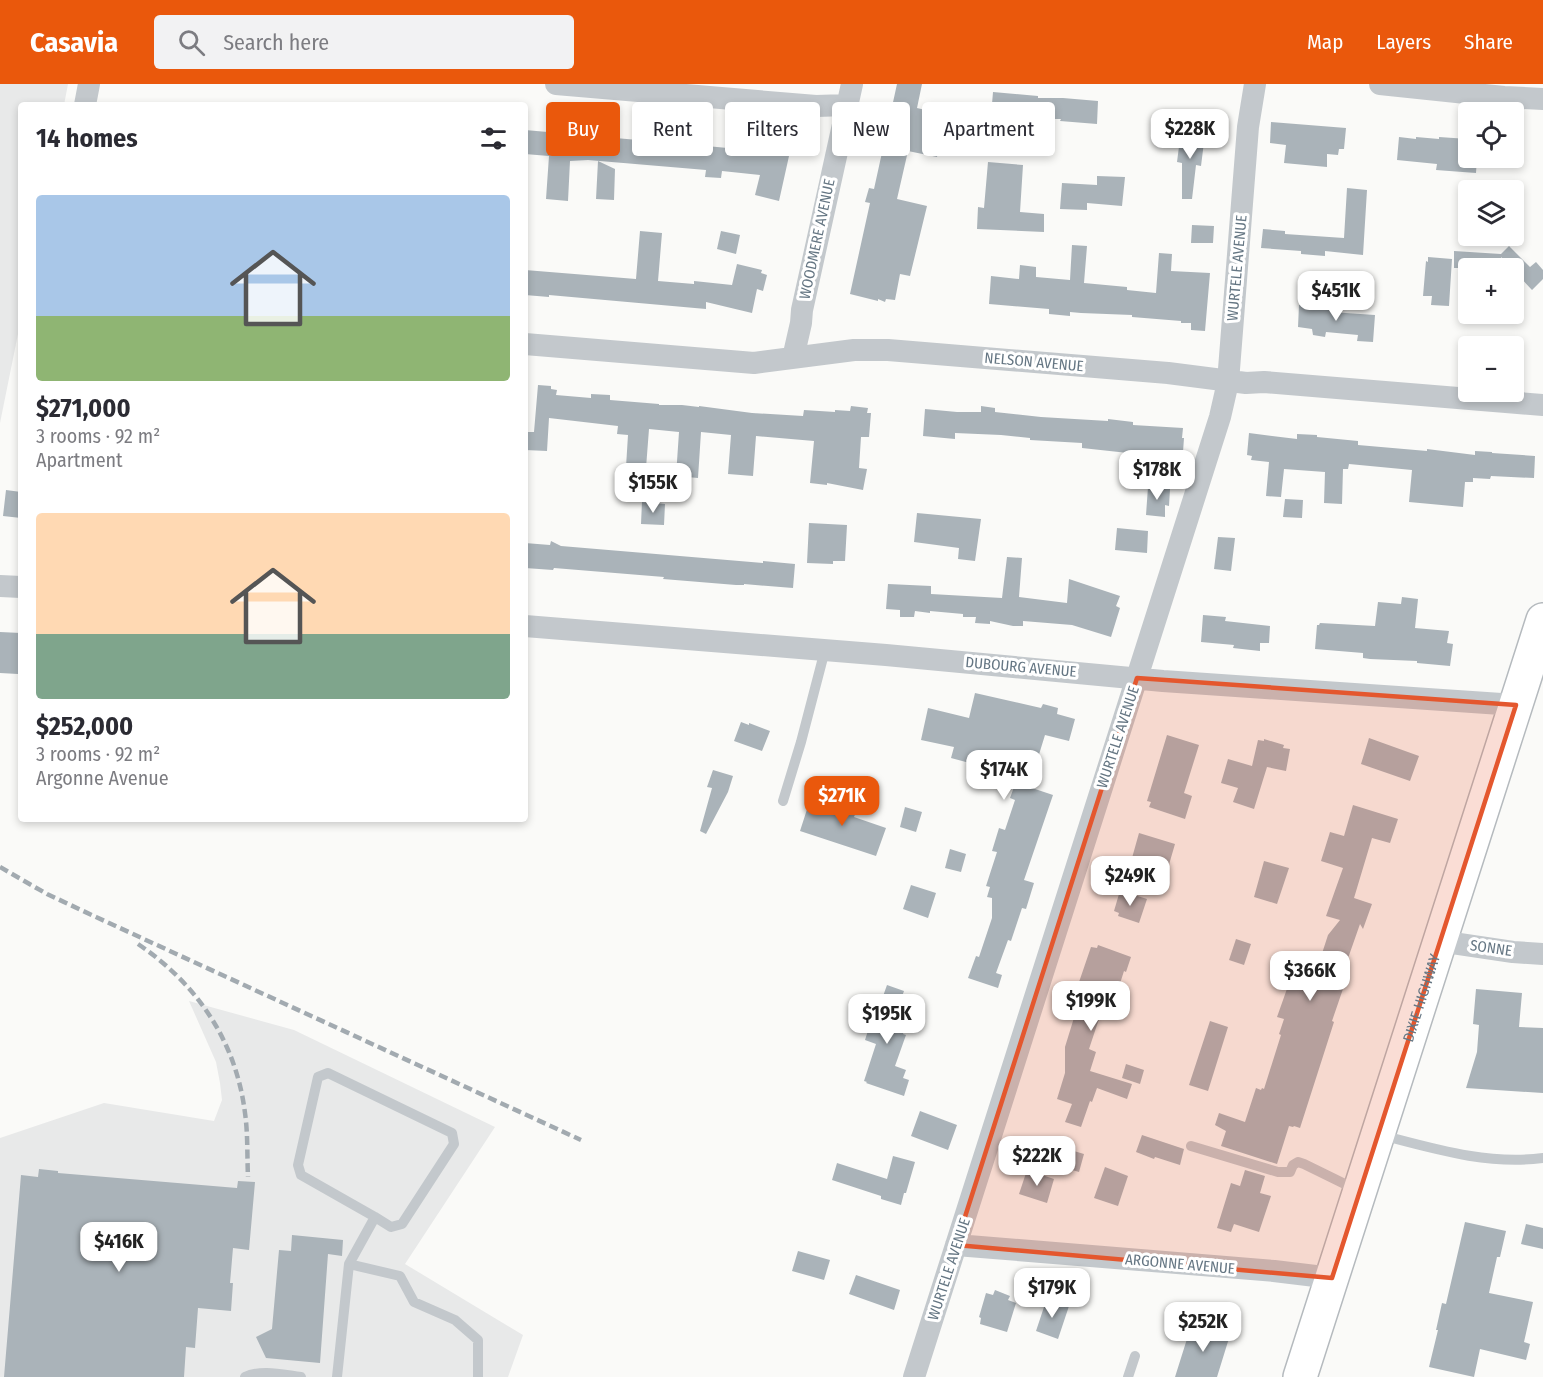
<!DOCTYPE html>
<meta charset="utf-8">
<style>
:root{--surface:#fff;--page:#f2f2f3;--text:#2b2b33;--muted:#7c7c81;--accent:#ea580c}
body{margin:0;font-family:"Fira Sans Condensed",sans-serif;background:var(--page);color:var(--text);height:100vh;display:flex;flex-direction:column;font-size:22px;white-space:nowrap}
*{box-sizing:border-box;margin:0}
p{font-size:20px;color:var(--muted)}
.icon{flex:none;width:33px;height:33px;fill:none;stroke:currentColor;stroke-width:2;stroke-linecap:round;stroke-linejoin:round}
.map{position:relative;flex:1;overflow:hidden}
.drawer{position:absolute;left:18px;top:18px;width:510px;height:720px;display:flex;flex-direction:column;background:var(--surface);border-radius:6px;box-shadow:0 3px 9px #0003}
.drawer>*{flex:none}
.hud{position:absolute;left:546px;top:18px;width:570px;height:54px;display:flex;gap:12px}
.tools{position:absolute;left:1458px;top:18px;display:grid;gap:12px}
.tools a{display:grid;place-items:center;width:66px;height:66px;border-radius:6px;background:var(--surface);box-shadow:0 3px 9px #0003;font-size:30px}
.price{position:absolute;translate:-50% -51px;padding:0 14px;border-radius:12px;background:#fff;color:#222;font-size:20px;line-height:39px;filter:drop-shadow(0 2px 3px #0008)}
.price::after{content:'';position:absolute;left:50%;top:36px;width:18px;height:14px;margin-left:-9px;background:inherit;clip-path:polygon(0 0,100% 0,50% 100%)}
.price.active{background:var(--accent);color:#fff}
ul{padding:0;list-style:none}
li{display:grid;align-content:center;gap:12px;height:318px;padding:0 18px}
li span{display:grid;place-items:center;height:186px;border-radius:6px;color:#555}
li>.icon{margin-inline-start:auto}
span .icon{width:108px;height:108px;fill:#fffc;stroke-width:1}
li b{font-size:26px}
h2{display:flex;justify-content:space-between;align-items:center;height:72px;padding:0 18px;font-size:26px}
.chip{padding:0 21px;border-radius:6px;background:var(--surface);box-shadow:0 3px 9px #0003;font-size:21px;line-height:54px}
.chip.active{background:var(--accent);color:#fff}
header{display:flex;align-items:center;gap:36px;box-sizing:border-box;height:84px;padding:0 30px;background:var(--accent);color:#fff}
header strong{font-size:28px}
nav{display:flex;gap:33px;margin-inline-start:auto;font-size:21px}
.search{width:420px;height:54px;background:var(--page);display:flex;align-items:center;gap:15px;box-sizing:border-box;padding:0 21px;border-radius:6px;color:var(--muted);font-size:22px}
.map>svg:first-child{display:block}
.built{fill:#e8e9e9}
.building{fill:#aab3b9}
.lines{fill:none;stroke-linecap:round;stroke-linejoin:round}
.primary-casing{stroke:#b5babe;stroke-width:36}
.lane{stroke:#c3c8cc;stroke-width:10}
.street{stroke:#c3c8cc;stroke-width:22}
.primary{stroke:#fff;stroke-width:33}
.rail{stroke:#a2aab0;stroke-width:4.5;stroke-dasharray:9 4.5;stroke-linecap:butt}
.marked{fill:#e4572e;fill-opacity:0.2;stroke:#e4572e;stroke-width:4.5;stroke-linejoin:round}
.labels{text-anchor:middle;stroke-width:6;stroke-linejoin:round;paint-order:stroke}
.street-label{font-size:15px;fill:#657683;stroke:#fff}
</style>
<header>
<strong>Casavia</strong>
<div class="search"><svg class="icon" aria-label="search" viewBox="0 0 24 24"><circle cx="10" cy="10" r="6"/><path d="M15 15l6 6"/></svg>Search here</div>
<nav><a>Map</a><a>Layers</a><a>Share</a></nav>
</header>
<div class="map">
<svg width="1543" height="1293" viewBox="0 0 1543 1293">
<rect width="100%" height="100%" fill="#fafaf8"/>
<!-- built -->
<path class="built" d="M0,0H68L64,21H21V235L0,339Z
M189,917L294,946L495,1043L405,1180L523,1251L508,1293H0V1054L104,1019L214,1037L222,1016L220,999L216,978Z"/>
<!-- building -->
<path class="building" d="M897,0H922L917,24L938,29L933,47L942,48L937,73L908,67L897,115L927,122L910,192L900,190L895,216L886,215L885,218L878,215V217L850,210L870,119L865,118L869,104L874,105Z
M993,8L1038,12V14H1063L1098,17L1097,40L1060,37L1061,35H1034L991,32Z
M1271,38L1346,44L1344,65H1339L1338,71L1327,70V83L1284,79L1286,61L1270,59Z
M525,46L717,63L769,68L789,72L779,117L755,111L760,91L722,87L721,94L705,93L706,86L588,76L570,77L568,117L546,115L549,72L525,70Z
M1181,47L1205,50L1201,82L1196,81L1192,115H1182V79L1177,78Z
M1399,53L1416,55V53L1439,55V53L1468,55V74H1477L1476,89L1436,86L1437,80L1397,76Z
M598,77L615,85L614,116L596,115Z
M988,78L1023,81L1020,128L1044,130V148L977,145L978,123L984,124Z
M1097,92L1125,93L1122,122L1087,119V126L1060,125L1062,99L1097,101Z
M1347,104L1367,106L1363,171L1325,167V172L1301,170V167L1261,164L1263,145L1285,147V150L1344,154Z
M1192,141L1214,142L1213,159H1191Z
M640,147L662,149L658,197L694,200V197L732,201L737,180L762,186L761,189L767,191L763,207L757,205L752,229L706,218V225L549,211V213L525,211V186L636,195Z
M721,147L740,151L736,170L717,165Z
M1072,161L1087,162L1084,199L1127,203V206L1156,209L1159,169L1172,170L1171,187L1210,189L1205,247L1191,246V239H1181V237L1132,233V231L1081,229L1070,228V232L1049,230V225L989,220L991,192L1019,195L1020,181L1036,183V193L1070,196Z
M1509,162L1530,183L1536,178L1543,186V195L1532,206L1501,173V184H1454V167L1501,170Z
M1428,173L1452,175L1449,222L1431,221L1432,212H1423L1426,177L1428,178Z
M1299,221L1332,223L1331,228L1375,231L1373,258L1357,257L1358,251L1326,248L1325,253L1313,251L1312,245L1298,243Z
M538,301L551,302V305L557,306L556,311L591,314V310L610,311V316L659,320V321H682L699,323V322L752,329L803,332L804,326L835,328V326L850,327L851,322L868,324L867,329H871L869,353H861L859,384L867,385L863,406L827,399V401L810,399L814,357L756,352L753,392L728,390L731,351L701,348L698,394L676,392L679,348L649,345L646,384L626,383L628,351L617,350L618,342L549,334L547,367L525,366L526,348H534Z
M981,322L995,324V328L1041,333L1108,337V335L1133,338V341L1183,344L1182,354H1184L1183,368H1180L1177,378L1160,374V371L1128,367V369L1082,364V359L1030,356V354L1001,351L955,349V355L923,352L925,325L957,328H981Z
M1249,349L1297,355V350L1317,351V353L1358,357V361L1427,367V365L1475,371V367L1492,368V369L1535,372L1534,394L1491,392L1490,395L1473,394V398H1465L1463,423L1409,418L1412,386L1349,380L1348,385H1343L1342,420L1324,419L1325,388L1284,385L1281,413L1266,412L1269,378L1251,376L1252,372L1247,371Z
M1148,403L1170,405L1169,422L1165,421V433L1146,431Z
M6,406L21,408V434L3,432Z
M1285,415L1303,416L1302,434L1283,433Z
M642,418L665,420L664,441L641,440Z
M917,429L981,435L975,477L958,475L959,464L914,458Z
M809,439L847,441L845,477H833V480L807,479Z
M1117,444L1148,447L1147,469L1115,466Z
M1218,453L1235,454L1231,487L1214,485Z
M551,457L561,462L763,479V477L795,480L793,504L744,500V501H736L663,495L664,493L554,484L553,486L525,484V459L550,461Z
M1007,473L1022,474L1019,513L1067,519L1069,495L1120,512L1116,522L1120,524L1111,553L1072,541L1023,537V542H1013L990,537V540L975,539L976,533H963V530L930,527V529L915,527L914,533H900V526L886,525L888,500L931,502V510L1002,514Z
M1402,513L1418,515L1415,544L1449,547L1447,559L1453,560L1450,582L1417,579V577L1370,575L1363,574V569L1315,565L1317,541H1319L1320,539L1375,542L1378,518L1401,520Z
M1203,531L1226,533L1225,537L1270,542L1269,559H1260V567L1233,564L1234,561L1201,558Z
M0,548L21,549V573H18V590L0,589Z
M975,609L1041,624L1043,620L1058,624L1057,630L1075,635L1069,657L1045,651L1029,703L1053,711L1024,796L1034,799L1026,825L1022,824L1011,857L1008,856L996,889L1002,891L998,904L968,894L976,872L979,873L992,834V814L987,813L990,803L986,802L997,768L992,767L999,744L1005,746L1015,716L1010,714L1018,692L951,674L954,663L921,656L928,624L969,634Z
M741,638L749,641V639L770,647L762,667L734,657Z
M1167,651L1199,661L1184,709L1192,712L1185,735L1149,723L1151,718L1147,717Z
M1369,654L1419,672L1410,697L1361,680Z
M1264,655L1284,661L1283,664L1290,665L1286,687L1267,683L1254,725L1233,718L1238,704L1221,699L1228,675L1252,682L1258,656L1264,657Z
M713,686L733,692L728,708L706,750L700,747L712,704L707,703Z
M811,713L856,728L854,733L886,744L876,772L800,747Z
M1353,721L1398,735L1390,759L1372,754L1354,814L1372,820L1363,845L1360,840L1339,900L1344,902L1332,937L1334,938L1300,1044L1294,1042L1293,1043L1289,1042L1277,1080L1221,1062L1226,1047L1215,1041L1219,1029L1245,1038L1256,1004L1261,1006L1262,1004L1264,1005L1281,951L1279,950L1284,935L1277,933L1294,885L1315,891L1328,851L1340,836L1326,832L1343,784L1321,777L1330,748L1344,752Z
M905,723L922,728L916,748L900,743Z
M1139,749L1175,760L1168,784L1132,774Z
M950,765L966,770L961,788L945,784Z
M1264,777L1289,784L1277,820L1254,813Z
M911,801L936,809L928,834L903,825Z
M1125,808L1147,815L1139,839L1118,832L1119,829L1114,827L1119,810L1124,812Z
M1236,855L1251,860L1244,881L1229,876Z
M1098,861L1131,873L1126,888L1124,887L1109,934L1100,932L1089,965L1096,968L1090,987L1132,1000L1127,1015L1097,1004L1092,1018L1090,1017L1081,1043L1065,1038L1072,1020L1057,1015L1065,989V963L1077,924L1068,922L1075,900L1078,901L1091,863L1097,864Z
M887,901L904,907L894,935L906,939L903,950L906,951L895,982L906,986L903,994L909,996L904,1012L866,999L867,998L864,997L876,960L865,956L874,928L877,929Z
M1476,905L1522,909L1519,943L1543,944V1009L1466,1004L1477,968L1479,941L1473,940Z
M1210,937L1228,943L1208,1007L1189,1001Z
M1126,980L1144,986L1140,1000L1122,994Z
M920,1027L957,1041L948,1066L911,1052Z
M1142,1051L1184,1065L1180,1081L1155,1073L1154,1075L1136,1068Z
M1067,1065L1084,1070L1079,1088L1062,1083Z
M893,1072L915,1078L906,1109H904L901,1121L881,1115V1112L832,1096L837,1079L887,1095Z
M1105,1083L1128,1092L1118,1122L1094,1114Z
M39,1085L58,1087V1089L237,1104L238,1097L255,1098L249,1166L233,1164L230,1199H233L231,1227L198,1224L195,1264L186,1263L184,1293H4L21,1091L38,1093Z
M1027,1086L1054,1095L1047,1119L1019,1110Z
M1245,1086L1265,1092L1260,1109L1271,1112L1259,1148L1234,1140L1231,1148L1217,1144L1231,1099L1240,1102Z
M1465,1138L1506,1147L1500,1173H1497L1489,1209L1533,1218L1524,1258L1530,1260L1526,1276L1480,1265L1474,1293L1429,1283L1438,1246H1436L1442,1219L1446,1220Z
M1526,1140L1543,1144V1165L1521,1160Z
M292,1151L343,1156L342,1172L328,1170L320,1279L266,1274L256,1253L272,1245L279,1166L291,1167Z
M798,1167L830,1176L824,1196L792,1187Z
M856,1191L900,1206L894,1226L849,1210Z
M995,1206L1010,1212L1008,1216L1016,1219L1007,1248L980,1240L981,1234L979,1233L986,1209L993,1211Z
M1047,1214L1069,1222L1058,1255L1036,1247Z
M1192,1239L1230,1251L1217,1293H1175Z"/>
<g class="lines">
<defs>
<g id="primary">
<path id="s1" d="M1300,1293L1543,536"/>
</g>
</defs>
<!-- primary casing -->
<use href="#primary" class="primary-casing"/>
<!-- lane -->
<path class="lane" d="M783,717L801,658L825,566
M328,989L452,1049L454,1060L402,1140L391,1143L375,1133L301,1091L298,1081L318,993Z
M1381,1051C1435,1065 1487,1081 1543,1074
M1191,1062L1278,1088H1290L1293,1081L1298,1078L1304,1080L1357,1106
M349,1180L375,1133
M245,1293C261,1285 284,1291 301,1293
M337,1293L349,1180L400,1192L414,1218L455,1236L478,1256V1293
M1128,1293L1135,1272"/>
<!-- street -->
<path class="street" d="M556,0L816,22L847,21
M1380,0L1504,13L1543,15
M85,21L89,0
M525,260L754,279L854,266H888L1168,289L1246,299L1264,298L1543,321
M793,274L801,239L802,226L852,0
M0,502L21,503
M525,542L886,571L1163,597L1516,621
M1439,857L1513,868L1543,870
M956,1161L1274,1187L1332,1194
M914,1293L1220,333L1228,298L1248,43L1255,0"/>
<!-- primary -->
<use href="#primary" class="primary"/>
<!-- rail -->
<path class="rail" d="M0,783L47,810L96,833L581,1056
M138,860C197,900 236,957 245,1029C248,1050 247,1072 248,1093"/>
</g>
<!-- marked area -->
<path class="marked" d="M1137,594L1516,621L1332,1194L956,1161Z"/>
<g class="labels">
<!-- street labels -->
<g class="street-label">
<text transform="translate(817 155) rotate(-78)" y="5">WOODMERE AVENUE</text>
<text transform="translate(1237 184) rotate(-85)" y="5">WURTELE AVENUE</text>
<text transform="translate(1034 278) rotate(5)" y="5">NELSON AVENUE</text>
<text transform="translate(1021 583) rotate(5)" y="5">DUBOURG AVENUE</text>
<text transform="translate(1118 653) rotate(-72)" y="5">WURTELE AVENUE</text>
<text transform="translate(1491 864) rotate(8)" y="5">SONNE</text>
<text dy="5" stroke="none"><textPath href="#s1" startOffset="398">DIXIE HIGHWAY</textPath></text>
<text transform="translate(1180 1180) rotate(5)" y="5">ARGONNE AVENUE</text>
<text transform="translate(949 1185) rotate(-72)" y="5">WURTELE AVENUE</text>
</g>
</g>
</svg>
<div class="tools">
<a><svg class="icon" aria-label="locate" viewBox="0 0 24 24"><circle cx="12" cy="12" r="6"/><path d="M12 2v4M12 18v4M2 12h4M18 12h4"/></svg></a>
<a><svg class="icon" aria-label="layers" viewBox="0 0 24 24"><path d="M12 4l9 5-9 5-9-5zM3 14l9 5 9-5"/></svg></a>
<a>+</a>
<a>−</a>
</div>
<b class="price" style="left:1190px;top:76px">$228K</b>
<b class="price" style="left:1336px;top:238px">$451K</b>
<b class="price" style="left:1157px;top:417px">$178K</b>
<b class="price" style="left:653px;top:430px">$155K</b>
<b class="price" style="left:1004px;top:717px">$174K</b>
<b class="price active" style="left:842px;top:743px">$271K</b>
<b class="price" style="left:1130px;top:823px">$249K</b>
<b class="price" style="left:1310px;top:918px">$366K</b>
<b class="price" style="left:1091px;top:948px">$199K</b>
<b class="price" style="left:887px;top:961px">$195K</b>
<b class="price" style="left:1037px;top:1103px">$222K</b>
<b class="price" style="left:119px;top:1189px">$416K</b>
<b class="price" style="left:1052px;top:1235px">$179K</b>
<b class="price" style="left:1203px;top:1269px">$252K</b>
<div class="hud">
<a class="chip active">Buy</a>
<a class="chip">Rent</a>
<a class="chip">Filters</a>
<a class="chip">New</a>
<a class="chip">Apartment</a>
</div>
<section class="drawer">
<h2>14 homes<svg class="icon" aria-label="filters" viewBox="0 0 24 24"><path d="M4 7h16M4 17h16"/><circle cx="9" cy="7" r="2"/><circle cx="15" cy="17" r="2"/></svg></h2>
<ul>
<li><span style="background:linear-gradient(#a9c7e8 65%,#8fb573 0)"><svg class="icon" aria-label="home" viewBox="0 0 24 24"><path d="M3 11l9-7 9 7M6 9v11h12V9"/></svg></span><div><b>$271,000</b><p>3 rooms · 92 m²</p><p>Apartment</p></div></li>
<li><span style="background:linear-gradient(#ffd9b3 65%,#7fa58c 0)"><svg class="icon" aria-label="home" viewBox="0 0 24 24"><path d="M3 11l9-7 9 7M6 9v11h12V9"/></svg></span><div><b>$252,000</b><p>3 rooms · 92 m²</p><p>Argonne Avenue</p></div></li>
</ul>
</section>
</div>
